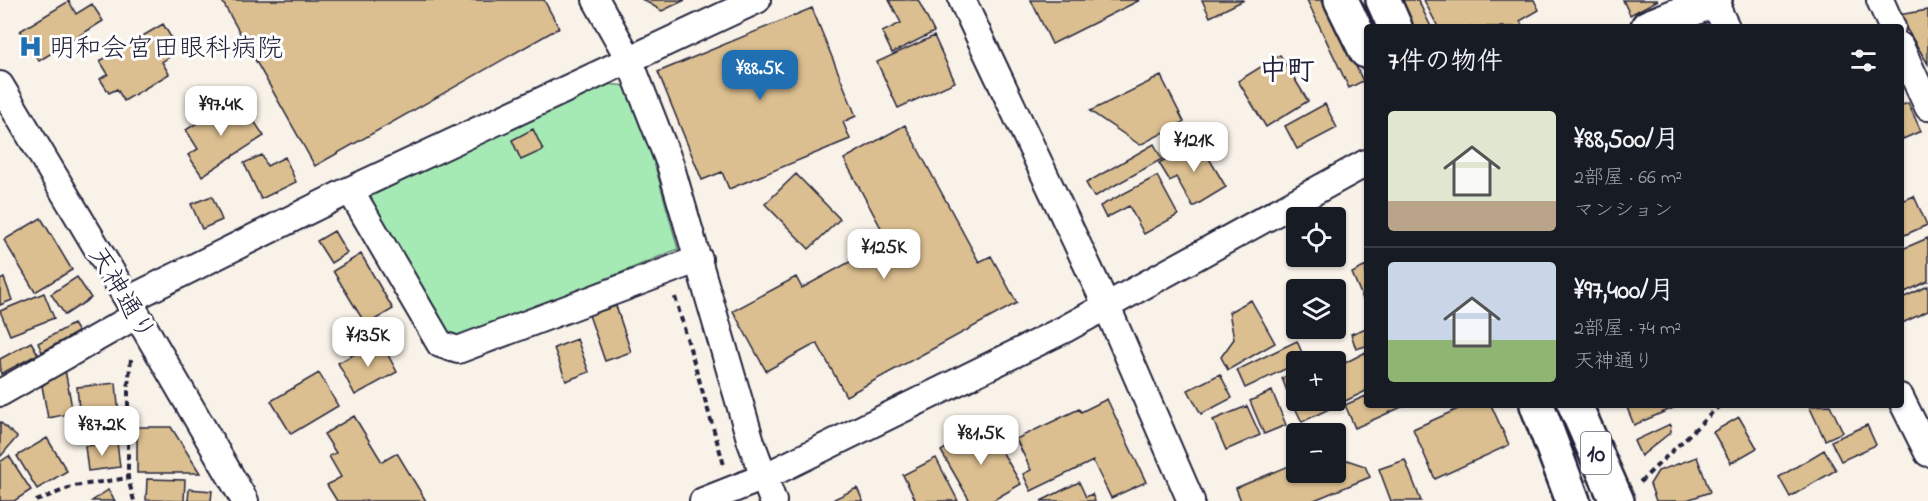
<!DOCTYPE html>
<html lang="ja">
<meta charset="utf-8">
<style>
:root{--surface:#171b24;--page:#20242c;--text:#f1f3f6;--muted:#9ea1a6;--line:#363941;--accent:#1f6fb2}
body{margin:0;font-family:"Indie Flower","Klee One",sans-serif;background:var(--page);color:var(--text);height:100vh;display:flex;flex-direction:column;font-size:22px;white-space:nowrap}
*{box-sizing:border-box;margin:0}
p{font-size:20px;color:var(--muted)}
.icon{flex:none;width:33px;height:33px;fill:none;stroke:currentColor;stroke-width:2;stroke-linecap:round;stroke-linejoin:round}
.map{position:relative;flex:1;overflow:hidden}
.details{position:absolute;left:1364px;top:24px;width:540px;height:384px;display:flex;flex-direction:column;background:var(--surface);border-radius:6px;box-shadow:0 2px 4px #0004}
.details>*{flex:none}
.fabs{position:absolute;left:1286px;top:207px;display:grid;gap:12px}
.fabs a{display:grid;place-items:center;width:60px;height:60px;border-radius:6px;background:var(--surface);box-shadow:0 2px 4px #0004;font-size:30px}
.price{position:absolute;translate:-50% -51px;padding:0 14px;border-radius:12px;background:#fff;color:#222;font-size:20px;line-height:39px;filter:drop-shadow(0 2px 3px #0008)}
.price::after{content:'';position:absolute;left:50%;top:36px;width:18px;height:14px;margin-left:-9px;background:inherit;clip-path:polygon(0 0,100% 0,50% 100%)}
.price.active{background:var(--accent);color:#fff}
ul{padding:0;list-style:none}
li{display:flex;align-items:center;gap:18px;height:150px;padding:0 24px}
li+li{border-top:2px solid var(--line)}
li span{display:grid;place-items:center;flex:none;width:168px;height:120px;border-radius:6px;color:#555}
li>.icon{margin-inline-start:auto}
span .icon{width:72px;height:72px;fill:#fffc;stroke-width:1}
li b{font-size:26px}
h2{display:flex;justify-content:space-between;align-items:center;height:72px;padding:0 24px;font-size:26px}
.map>svg:first-child{display:block}
.green{fill:#a5eab5;stroke:#648678;stroke-width:1.5}
.building{fill:#dcbf90;stroke:#22223b;stroke-width:1.5}
.lines{fill:none;stroke-linecap:round;stroke-linejoin:round}
.minor-casing{stroke:#22223b;stroke-width:30}
.major-casing{stroke:#22223b;stroke-width:38}
.highway-casing{stroke:#22223b;stroke-width:38}
.path{stroke:#22223b;stroke-width:4;stroke-dasharray:6 4.5;stroke-linecap:butt}
.minor{stroke:#fff;stroke-width:26}
.major{stroke:#fff;stroke-width:33}
.highway{stroke:#fff;stroke-width:33}
.labels{text-anchor:middle;stroke-width:6;stroke-linejoin:round;paint-order:stroke}
.shield{fill:#fff;stroke:#646476;stroke-width:1.5}
.shield-label{font-size:24px;font-weight:bold;fill:#22223b}
.poi-label{font-size:26px;fill:#22223b;stroke:#fff;text-anchor:start}
.street-label{font-size:26px;fill:#22223b;stroke:#fff}
.quarter-label{font-size:28px;font-weight:bold;fill:#22223b;stroke:#fff}
</style>
<div class="map">
<svg width="1928" height="501" viewBox="0 0 1928 501">
<rect width="100%" height="100%" fill="#f8f2e9"/>
<filter id="ink" filterUnits="userSpaceOnUse"><feTurbulence type="fractalNoise" baseFrequency=".0167" numOctaves="2"/><feDisplacementMap in="SourceGraphic" scale="12" xChannelSelector="R" yChannelSelector="G"/><feConvolveMatrix kernelMatrix="1 2 1 2 8 2 1 2 1" color-interpolation-filters="sRGB"/></filter>
<g filter="url(#ink)">
<!-- green -->
<path class="green" d="M608,84L626,86L654,162L678,249L461,339L441,333L371,214L369,197Z"/>
<!-- building -->
<path class="building" d="M224,0H544L559,28L315,166L222,1Z
M643,0H685L662,11Z
M889,0H918L934,32L892,53L882,32L901,23Z
M1031,0H1140L1052,44Z
M1202,0H1244L1210,17Z
M1307,0H1324L1363,81L1349,88Z
M1400,0H1418L1431,27H1413Z
M1424,0H1534L1539,10L1520,21L1523,27H1438Z
M1623,0H1658L1630,15Z
M69,1L76,14L92,4L103,21L39,61L20,31Z
M812,8L856,116L843,122L850,139L729,189L722,172L702,180L658,72Z
M1928,10V64L1898,15Z
M163,24L172,39L162,45L169,57L162,62L169,74L124,101L117,89L109,93L100,79L108,74L100,61Z
M934,36L955,82L898,108L877,62Z
M1280,55L1308,101L1266,127L1238,81Z
M1161,76L1184,122L1140,145L1090,111Z
M231,101L243,120L250,115L264,136L202,176L188,155L198,149L186,130Z
M1908,103L1921,131L1903,139L1900,133V106Z
M1325,104L1337,128L1297,149L1285,126Z
M905,125L979,262L991,256L1017,303L846,396L817,343L766,371L733,311L796,277L802,288L888,241L844,159Z
M533,129L543,150L521,160L512,140Z
M1198,140L1226,187L1193,207L1176,177L1170,181L1159,163Z
M1154,144L1162,159L1094,197L1086,183Z
M262,155L267,166L285,157L296,182L261,199L244,163Z
M796,174L840,219L809,249L765,204Z
M1157,176L1178,215L1144,234L1129,206L1106,218L1100,206Z
M212,196L222,220L202,229L191,204Z
M1914,196L1927,225L1900,237V202Z
M41,218L72,270L35,292L4,240Z
M334,231L347,253L331,263L317,241Z
M1928,238V281L1905,292L1900,283V250Z
M361,254L393,309L366,325L333,271Z
M1366,266V306L1352,273Z
M77,277L91,298L65,315L51,294Z
M4,278L12,300L0,305V280Z
M1928,286V311L1900,324V299Z
M44,293L54,318L10,335L0,311Z
M1251,300L1275,343L1228,370L1221,357L1234,339L1229,312Z
M616,306L631,352L605,361L589,315Z
M73,324L78,332L42,352L38,343Z
M1366,328V346L1356,349L1351,334Z
M577,339L589,372L566,381L554,348Z
M380,340L397,372L355,395L338,363Z
M1297,341L1305,360L1296,362V364L1245,388L1237,370Z
M31,342L38,354L1,374L0,359Z
M1366,352V391L1302,422L1287,391L1296,386V400H1335V368Z
M65,370L73,413L48,418L42,386Z
M1296,371V386L1287,391L1282,378Z
M319,373L338,406L291,434L271,401Z
M1220,374L1232,398L1201,414L1188,390Z
M116,383L120,428L81,432L77,387Z
M1272,391L1286,425L1264,434L1250,401Z
M1366,396V405H1406L1355,428L1345,405Z
M1107,399L1146,482L1111,498L1093,461L1031,491L1023,474L1031,470L1016,439L1079,409L1081,412Z
M1467,405H1491L1509,445L1435,479L1413,429Z
M1626,405H1680L1634,425Z
M1830,405L1843,432L1825,440L1809,406Z
M1247,406L1260,435L1226,450L1213,420Z
M354,416L382,462L397,453L426,501H337L327,485L341,477L329,456L336,453L324,434Z
M1739,417L1757,448L1731,463L1713,432Z
M0,422L17,437L1,456L0,455Z
M986,424L1021,484L992,501H970L941,451Z
M1670,424L1671,432L1641,456L1634,441Z
M1867,425L1876,445L1841,461L1831,441Z
M137,427H171L200,473H137Z
M47,438L67,471L37,489L17,456Z
M117,442L120,467L88,471L85,446Z
M1824,450L1836,470L1790,497L1779,477Z
M9,456L31,490L14,501H0V462Z
M1335,456L1365,466L1370,477L1312,501H1241L1236,488L1296,463V472H1335Z
M1697,457L1710,492L1684,501H1656L1650,484L1658,471Z
M936,458L958,501H916L903,475Z
M1405,460L1421,501H1391L1379,469Z
M147,479L185,480L184,501L146,500Z
M1079,482L1086,497L1092,494L1095,501H1041Z
M857,488L863,501H835L834,499Z
M189,489L212,491L211,501H188Z
M108,490L115,501H92Z"/>
<g class="lines">
<defs>
<path id="minor" d="M596,0L629,59L670,164L751,442L773,501
M962,0L1107,307L1191,501
M1713,0L1726,27
M1880,0L1892,27
M1900,46L1928,107
M0,85L137,315L245,501
M350,190L440,344L458,350L699,259
M128,300L350,190L757,0
M0,393L137,315
M1900,397L1928,453
M703,501L764,477L1065,329L1366,163"/>
<path id="major" d="M1648,27L1715,0"/>
<path id="highway" d="M1341,0L1366,51
M1383,0L1395,27
M1537,405L1573,501
M1575,405L1617,501"/>
</defs>
<!-- minor casing -->
<use href="#minor" class="minor-casing"/>
<!-- major casing -->
<use href="#major" class="major-casing"/>
<!-- highway casing -->
<use href="#highway" class="highway-casing"/>
<!-- path -->
<path class="path" d="M675,297L724,465
M131,359L128,385V478L134,501
M1640,482L1719,406L1722,405
M36,501L74,486L128,478"/>
<!-- minor -->
<use href="#minor" class="minor"/>
<!-- major -->
<use href="#major" class="major"/>
<!-- highway -->
<use href="#highway" class="highway"/>
</g>
</g>
<!-- icons -->
<defs>
<symbol id="hospital-bare" viewBox="-9 -9 18 18"><path d="M-5-5h3v3.5h4V-5h3V5h-3V1.5h-4V5h-3Z" fill="#1f6fb2" stroke="#fff" stroke-width="2.5" paint-order="stroke"/></symbol>
</defs>
<g fill-rule="evenodd">
<use href="#hospital-bare" x="14" y="30" width="33" height="33"/>
</g>
<g class="labels">
<!-- shield labels -->
<rect class="shield" x="1581" y="432" width="30" height="42" rx="4.5"/>
<g class="shield-label">
<text x="1596" y="461">10</text>
</g>
<!-- poi labels -->
<g class="poi-label">
<text x="49" y="56">明和会宮田眼科病院</text>
</g>
<!-- street labels -->
<g class="street-label">
<text transform="translate(123 293) rotate(59)" y="9">天神通り</text>
</g>
<!-- quarter labels -->
<g class="quarter-label">
<text x="1287" y="79">中町</text>
</g>
</g>
</svg>
<div class="fabs">
<a><svg class="icon" aria-label="locate" viewBox="0 0 24 24"><circle cx="12" cy="12" r="6"/><path d="M12 2v4M12 18v4M2 12h4M18 12h4"/></svg></a>
<a><svg class="icon" aria-label="layers" viewBox="0 0 24 24"><path d="M12 4l9 5-9 5-9-5zM3 14l9 5 9-5"/></svg></a>
<a>+</a>
<a>−</a>
</div>
<b class="price active" style="left:760px;top:101px">¥88.5K</b>
<b class="price" style="left:221px;top:137px">¥97.4K</b>
<b class="price" style="left:1194px;top:173px">¥121K</b>
<b class="price" style="left:884px;top:280px">¥125K</b>
<b class="price" style="left:368px;top:368px">¥135K</b>
<b class="price" style="left:102px;top:457px">¥87.2K</b>
<b class="price" style="left:981px;top:466px">¥81.5K</b>
<section class="details">
<h2>7件の物件<svg class="icon" aria-label="filters" viewBox="0 0 24 24"><path d="M4 7h16M4 17h16"/><circle cx="9" cy="7" r="2"/><circle cx="15" cy="17" r="2"/></svg></h2>
<ul>
<li><span style="background:linear-gradient(#dfe7d0 75%,#b9a48a 0)"><svg class="icon" aria-label="home" viewBox="0 0 24 24"><path d="M3 11l9-7 9 7M6 9v11h12V9"/></svg></span><div><b>¥88,500/月</b><p>2部屋 · 66 m²</p><p>マンション</p></div></li>
<li><span style="background:linear-gradient(#c9d6e8 65%,#8fb573 0)"><svg class="icon" aria-label="home" viewBox="0 0 24 24"><path d="M3 11l9-7 9 7M6 9v11h12V9"/></svg></span><div><b>¥97,400/月</b><p>2部屋 · 74 m²</p><p>天神通り</p></div></li>
</ul>
</section>
</div>
